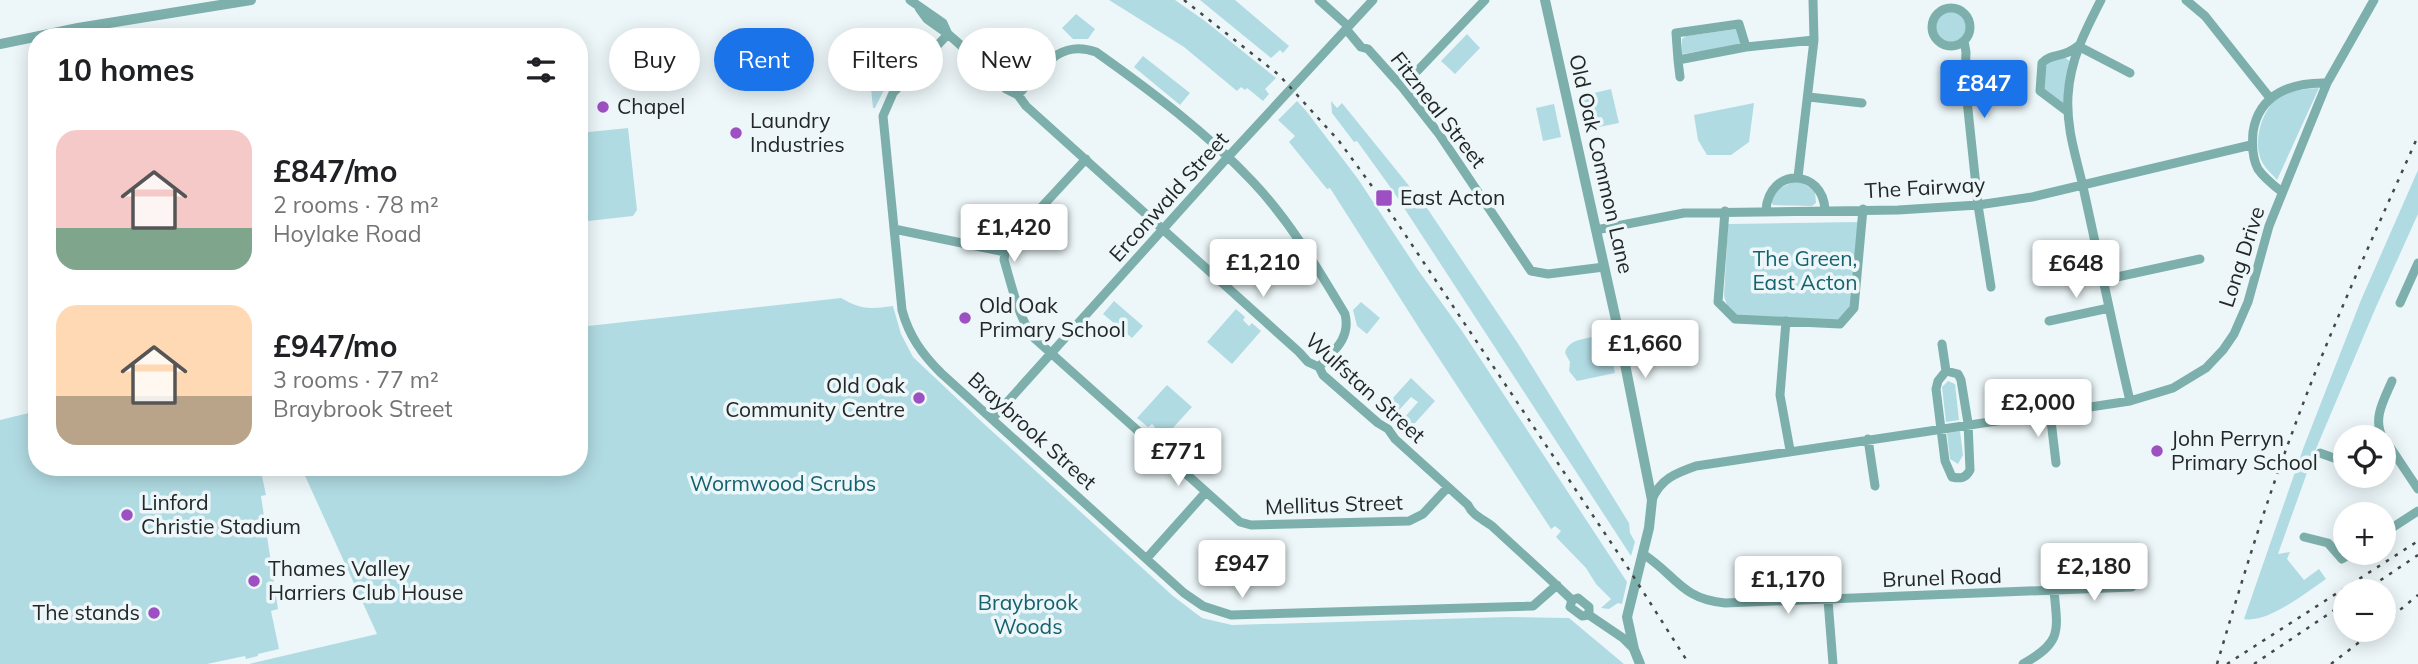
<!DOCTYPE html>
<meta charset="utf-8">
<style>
:root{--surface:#fff;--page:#f2f2f2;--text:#202124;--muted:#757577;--accent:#1a73e8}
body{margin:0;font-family:Mulish,sans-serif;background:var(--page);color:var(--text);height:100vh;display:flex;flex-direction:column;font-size:26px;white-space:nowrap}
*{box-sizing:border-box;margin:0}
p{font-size:23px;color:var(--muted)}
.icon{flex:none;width:38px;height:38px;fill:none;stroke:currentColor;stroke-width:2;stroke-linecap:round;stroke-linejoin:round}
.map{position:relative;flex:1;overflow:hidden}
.drawer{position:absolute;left:28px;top:28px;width:560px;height:448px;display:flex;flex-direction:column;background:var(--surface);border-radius:28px;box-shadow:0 4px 18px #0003}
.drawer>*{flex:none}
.banner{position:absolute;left:609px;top:28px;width:665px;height:63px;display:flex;gap:14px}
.buttons{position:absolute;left:2333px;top:425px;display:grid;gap:14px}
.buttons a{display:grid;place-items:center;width:63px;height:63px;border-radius:50%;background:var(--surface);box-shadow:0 4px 18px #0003;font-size:35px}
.price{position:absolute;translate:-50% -60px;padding:0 16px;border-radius:7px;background:#fff;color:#222;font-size:23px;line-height:46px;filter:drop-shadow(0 2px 4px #0008)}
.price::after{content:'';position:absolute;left:50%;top:42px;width:21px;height:16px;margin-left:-10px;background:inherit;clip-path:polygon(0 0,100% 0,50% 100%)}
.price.selected{background:var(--accent);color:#fff}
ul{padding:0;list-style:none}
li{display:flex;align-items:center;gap:21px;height:175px;padding:0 28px}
li span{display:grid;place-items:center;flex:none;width:196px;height:140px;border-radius:21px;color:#555}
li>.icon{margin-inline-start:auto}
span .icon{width:84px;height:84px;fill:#fffc;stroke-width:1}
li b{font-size:30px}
h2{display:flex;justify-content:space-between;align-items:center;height:84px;padding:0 28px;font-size:30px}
.chip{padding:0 24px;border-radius:32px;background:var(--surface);box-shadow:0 4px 18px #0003;font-size:24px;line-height:63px}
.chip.selected{background:var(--accent);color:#fff}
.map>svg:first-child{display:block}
.green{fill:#b1dbe3}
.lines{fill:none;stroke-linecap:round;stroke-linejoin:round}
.minor{stroke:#7db0ac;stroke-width:9}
.tertiary{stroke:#7db0ac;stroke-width:10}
.rail{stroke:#434849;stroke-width:2.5;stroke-dasharray:3.5 7;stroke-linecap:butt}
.poi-dot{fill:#9d50c1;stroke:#edf7f9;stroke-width:2.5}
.labels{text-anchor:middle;stroke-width:7;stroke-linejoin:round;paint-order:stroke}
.poi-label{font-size:21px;fill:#232728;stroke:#edf7f9;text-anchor:start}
.street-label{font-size:21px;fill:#232728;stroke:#edf7f9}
.park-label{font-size:21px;fill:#14626e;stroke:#edf7f9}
</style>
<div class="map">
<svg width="2418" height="664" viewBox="0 0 2418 664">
<rect width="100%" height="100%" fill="#edf7f9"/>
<!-- green -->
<path class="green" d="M1109,0H1175L1205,21L1276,78L1265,89L1269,94L1263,101L1247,88L1245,90L1241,87L1237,91L1184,47Z
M1200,0H1235L1289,46L1283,53L1280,50L1271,58Z
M1936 27a15 15 0 1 1 30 0a15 15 0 1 1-30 0Z
M1076,14L1095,29L1088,39H1073L1062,28Z
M1737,29L1742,45L1682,54V39L1686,36Z
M1467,34L1480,48L1455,74L1441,61Z
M1143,56L1190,93L1180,105L1134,67Z
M2064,57L2070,61L2065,106L2044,93L2045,63Z
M902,66L905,69L883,92L875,108H873L869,69Z
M2319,88L2277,180C2274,176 2269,172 2266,168C2251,150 2259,118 2273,102C2284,90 2303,89 2319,88Z
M1611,89L1619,123L1589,129L1581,96Z
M1297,101L1307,112L1358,179L1418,270L1462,331L1627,582L1622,604L1618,603L1609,609L1601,608L1611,599L1596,584L1586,568L1556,537L1561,531L1555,526L1551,529L1421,331L1330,188L1327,189L1289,142L1295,136L1278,120Z
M1331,101L1337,108L1342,103L1427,208L1517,342L1629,523L1630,533L1635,542L1631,556L1393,191L1357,141L1354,142L1332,113Z
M1754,103L1749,142L1731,155H1707L1698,140L1694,115Z
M1554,104L1561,137L1543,141L1536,108Z
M628,128L637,210L633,216L579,222V133Z
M2418,170V214L2376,307L2313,456L2278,554L2290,552L2287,559L2304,580L2319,569L2326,579C2307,592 2267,624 2244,619L2303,449L2361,300Z
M1793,182H1801L1815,191L1816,203L1812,206L1773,205L1771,201L1776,190Z
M1858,222L1851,309L1839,323L1738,316L1729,311L1724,296L1728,224Z
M841,298C862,310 869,309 893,306L901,334L913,357L983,423L1173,596L1202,618L1232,625L1508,617L1569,618L1624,664H249L377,634L301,467H579V327Z
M1114,301L1143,326L1132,338L1103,314Z
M1361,302L1380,318L1367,334L1357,326L1353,310Z
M1236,309L1245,317L1243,320L1249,326L1252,323L1261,331L1232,364L1207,342Z
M1607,335L1615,373L1577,381L1569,371L1570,362L1565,353C1568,337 1593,338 1607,335Z
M1411,378L1435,401L1406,433L1397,426L1418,402L1411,397L1391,419L1381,411Z
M1948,381L1955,384L1959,420L1946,422L1942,387Z
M1167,385L1192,407L1162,440L1152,431L1155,427L1152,424L1148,427L1137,418Z
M37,411V467H260L266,495L261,496L278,609L271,611L279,649L258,654V656L246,659L245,656L207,664H0V420Z
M1960,431L1963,455L1958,464L1950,459L1947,433Z"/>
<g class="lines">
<!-- minor -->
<path class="minor" d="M910,0L943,23L948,34
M1319,0L1348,26
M2101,0C2085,31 2070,60 2068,96C2066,132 2078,161 2085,196C2100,264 2114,333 2130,401
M2186,0L2205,16L2270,98
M919,8L927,19L948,34L998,78L1006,89L1018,95L1026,106L1299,352L1308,362L1319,367L1323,375L1378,423L1388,429L1395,439L1468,505C1473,516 1483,519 1492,526C1519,551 1546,575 1572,600L1570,607L1582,616L1589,615L1623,638L1634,649
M1932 27a19 19 0 1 1 38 0a19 19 0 1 1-38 0Z
M1346,29L1361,47L1368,49L1402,87L1439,134L1531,271L1548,274L1604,267
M948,34L893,93L883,116L902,310C909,336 922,354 941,373L1184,593L1203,606L1231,615L1533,606L1557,585
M1964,41L1966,52L1965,81L1978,205L1991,287
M1746,47L1739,24L1676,33L1678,60L1746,47L1814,40
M1678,60L1680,77
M1402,87L1485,0
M1018,95C1041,70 1058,38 1096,52C1151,91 1207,133 1253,182C1290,221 1318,269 1345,314C1351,338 1334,351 1319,367
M1809,97L1862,103
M2068,112L2040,91L2042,63C2052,52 2063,59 2078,46L2130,73
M1798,177L1814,40L1813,0
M2282,192C2273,185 2264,178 2258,169C2252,158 2252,144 2253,132C2259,93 2293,82 2327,83
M1766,210C1769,167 1823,168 1825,210
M1725,211L1718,302L1735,319L1840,324L1854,308L1863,209
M894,229L1005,252L1010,241L1086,159
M1596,230L1684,213L1898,210L1978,205L2032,197L2251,145
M1005,252L1004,260C1012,286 1018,317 1034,338L1240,522L1251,525L1409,521L1423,514L1448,487
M2103,280L2200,259
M2400,303L2418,263
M1786,321L1780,395L1790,450
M2049,321L2109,308
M1942,344L1946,371
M1946,371L1958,374L1961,380L1968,423L1970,470C1966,478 1961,479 1952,477L1945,461L1936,389L1938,381Z
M2050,412L2056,463
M992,419L1227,158L1373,0
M2383,438C2372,419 2384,400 2392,381
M2384,438L2418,489
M1868,439L1875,486
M2320,453L2345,462
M1652,500C1660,479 1676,473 1696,466L2130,401L2173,388L2206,368L2223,350L2234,334L2248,302L2269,226L2307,132L2327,83L2374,0
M2384,533L2418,511
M2304,537L2328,543L2342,559L2352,553
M1643,554C1676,575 1681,599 1725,603L2132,587
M1147,558L1205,493
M1572,600L1578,598L1589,607V615
M1828,600L1833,664
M2023,664C2062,642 2058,632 2054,591"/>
<!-- tertiary -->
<path class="tertiary" d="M1545,0L1618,329L1652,500L1649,528L1627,617L1634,649L1640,664
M0,44L78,28L251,0"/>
<!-- rail -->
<path class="rail" d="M1184,0L1279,75L1339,141L1382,200L1630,571L1689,664
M2363,592L2418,555
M2384,623L2418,595
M2217,664C2240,587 2263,511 2291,436C2328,334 2374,235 2418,136
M2227,664L2418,541
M2254,664L2345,603
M2331,664L2375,630"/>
</g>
<!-- markers -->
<g class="poi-dot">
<circle cx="603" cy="107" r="7"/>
<circle cx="736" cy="133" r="7"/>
<rect x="1375" y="189" width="18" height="18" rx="3.5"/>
<circle cx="965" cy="318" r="7"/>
<circle cx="919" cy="398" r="7"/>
<circle cx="2157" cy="451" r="7"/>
<circle cx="127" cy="515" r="7"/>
<circle cx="254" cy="581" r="7"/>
<circle cx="154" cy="613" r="7"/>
</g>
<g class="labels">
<!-- poi labels -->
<g class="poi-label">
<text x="617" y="114">Chapel</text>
<text x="750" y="128">Laundry<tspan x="750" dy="24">Industries</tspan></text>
<text x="1400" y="205">East Acton</text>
<text x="979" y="313">Old Oak<tspan x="979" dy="24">Primary School</tspan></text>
<text x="905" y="393" text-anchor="end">Old Oak<tspan x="905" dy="24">Community Centre</tspan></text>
<text x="2171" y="446">John Perryn<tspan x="2171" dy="24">Primary School</tspan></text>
<text x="141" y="510">Linford<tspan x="141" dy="24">Christie Stadium</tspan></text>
<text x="268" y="576">Thames Valley<tspan x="268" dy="24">Harriers Club House</tspan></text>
<text x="140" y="620" text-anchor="end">The stands</text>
</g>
<!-- street labels -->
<g class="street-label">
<text transform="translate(1438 110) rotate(52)" y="7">Fitzneal Street</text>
<text transform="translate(1601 164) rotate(77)" y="7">Old Oak Common Lane</text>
<text transform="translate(1925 188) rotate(-3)" y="7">The Fairway</text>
<text transform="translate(1169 197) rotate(-48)" y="7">Erconwald Street</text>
<text transform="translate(2242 257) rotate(-72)" y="7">Long Drive</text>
<text transform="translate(1365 388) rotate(42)" y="7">Wulfstan Street</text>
<text transform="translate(1032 431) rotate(42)" y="7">Braybrook Street</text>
<text transform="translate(1334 505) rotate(-2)" y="7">Mellitus Street</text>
<text transform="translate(1942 578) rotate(-2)" y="7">Brunel Road</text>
</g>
<!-- park labels -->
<g class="park-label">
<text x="1805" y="266">The Green,<tspan x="1805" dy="24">East Acton</tspan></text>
<text x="783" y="491">Wormwood Scrubs</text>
<text x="1028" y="610">Braybrook<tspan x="1028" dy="24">Woods</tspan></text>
</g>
</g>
</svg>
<div class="buttons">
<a><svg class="icon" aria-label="locate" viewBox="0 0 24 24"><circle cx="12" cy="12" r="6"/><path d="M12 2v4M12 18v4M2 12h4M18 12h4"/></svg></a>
<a>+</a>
<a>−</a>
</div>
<b class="price selected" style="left:1984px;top:120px">£847</b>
<b class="price" style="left:1014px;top:264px">£1,420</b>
<b class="price" style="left:1263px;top:299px">£1,210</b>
<b class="price" style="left:2076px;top:300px">£648</b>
<b class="price" style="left:1645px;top:380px">£1,660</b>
<b class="price" style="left:2038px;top:439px">£2,000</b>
<b class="price" style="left:1178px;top:488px">£771</b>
<b class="price" style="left:1242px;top:600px">£947</b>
<b class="price" style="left:2094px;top:603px">£2,180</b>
<b class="price" style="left:1788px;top:616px">£1,170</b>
<div class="banner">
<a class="chip">Buy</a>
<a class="chip selected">Rent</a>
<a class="chip">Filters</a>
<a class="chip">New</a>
</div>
<section class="drawer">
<h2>10 homes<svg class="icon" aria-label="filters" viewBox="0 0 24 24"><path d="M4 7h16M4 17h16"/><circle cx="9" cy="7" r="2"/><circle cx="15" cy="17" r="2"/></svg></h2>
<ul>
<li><span style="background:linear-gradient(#f6c9c9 70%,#7fa58c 0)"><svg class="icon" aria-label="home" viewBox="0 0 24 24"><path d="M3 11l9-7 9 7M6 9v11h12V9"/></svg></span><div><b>£847/mo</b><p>2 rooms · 78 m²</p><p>Hoylake Road</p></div></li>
<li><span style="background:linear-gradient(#ffd9b3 65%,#b9a48a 0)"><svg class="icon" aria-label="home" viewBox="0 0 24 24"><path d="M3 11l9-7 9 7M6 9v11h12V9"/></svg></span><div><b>£947/mo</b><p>3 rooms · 77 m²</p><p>Braybrook Street</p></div></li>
</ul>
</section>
</div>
